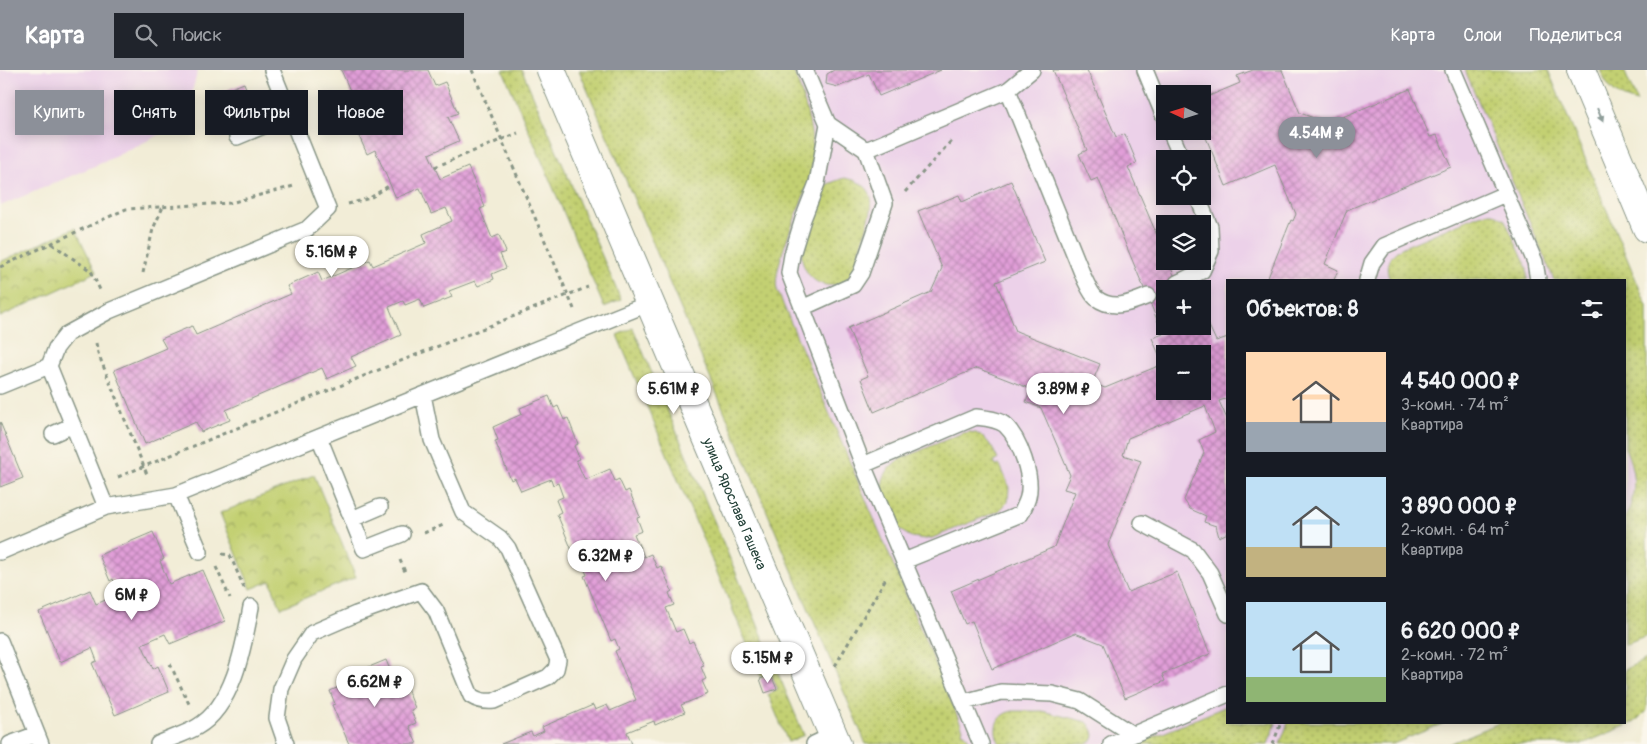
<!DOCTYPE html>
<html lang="ru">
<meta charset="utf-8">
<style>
:root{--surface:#171b24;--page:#20242c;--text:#f1f3f6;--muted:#9ea1a6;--accent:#8c9099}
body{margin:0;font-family:Pangolin,sans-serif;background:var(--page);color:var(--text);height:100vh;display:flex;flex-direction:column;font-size:19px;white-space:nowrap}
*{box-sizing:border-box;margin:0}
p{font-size:16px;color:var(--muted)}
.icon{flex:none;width:28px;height:28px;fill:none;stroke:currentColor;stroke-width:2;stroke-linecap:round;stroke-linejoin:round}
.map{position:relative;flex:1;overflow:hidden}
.sheet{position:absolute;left:1226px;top:209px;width:400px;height:445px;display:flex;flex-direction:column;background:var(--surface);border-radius:0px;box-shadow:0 2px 12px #0003}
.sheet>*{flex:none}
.top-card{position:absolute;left:15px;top:20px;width:475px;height:45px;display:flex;gap:10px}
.needle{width:32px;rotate:274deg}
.buttons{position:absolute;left:1156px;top:15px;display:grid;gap:10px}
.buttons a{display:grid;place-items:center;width:55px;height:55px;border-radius:0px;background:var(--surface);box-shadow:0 2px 12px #0003;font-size:25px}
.price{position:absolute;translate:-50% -42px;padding:0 11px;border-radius:18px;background:#fff;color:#222;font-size:16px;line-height:32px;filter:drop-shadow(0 1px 2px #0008)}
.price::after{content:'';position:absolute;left:50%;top:30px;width:15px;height:11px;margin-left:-8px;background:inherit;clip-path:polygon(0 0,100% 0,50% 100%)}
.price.selected{background:var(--accent);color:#fff}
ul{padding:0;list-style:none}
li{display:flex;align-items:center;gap:15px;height:125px;padding:0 20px}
li span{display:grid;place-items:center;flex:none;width:140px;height:100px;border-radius:0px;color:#555}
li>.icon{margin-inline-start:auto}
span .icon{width:60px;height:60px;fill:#fffc;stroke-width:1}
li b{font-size:21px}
h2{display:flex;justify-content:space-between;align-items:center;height:60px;padding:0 20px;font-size:21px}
.chip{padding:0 18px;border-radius:0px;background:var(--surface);box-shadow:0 2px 12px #0003;font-size:18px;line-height:45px}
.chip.selected{background:var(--accent);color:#fff}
header{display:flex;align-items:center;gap:30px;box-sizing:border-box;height:70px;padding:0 25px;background:var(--accent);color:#fff}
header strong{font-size:24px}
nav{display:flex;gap:28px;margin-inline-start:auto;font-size:18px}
.search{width:350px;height:45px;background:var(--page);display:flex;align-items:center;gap:12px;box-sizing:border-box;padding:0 18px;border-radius:0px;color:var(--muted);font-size:19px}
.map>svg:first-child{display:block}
.built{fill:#ecd1e9;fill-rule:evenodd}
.grass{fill:url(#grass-dots);stroke:#718653}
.park{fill:url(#park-crowns);stroke:#718653}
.building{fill:url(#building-cross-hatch);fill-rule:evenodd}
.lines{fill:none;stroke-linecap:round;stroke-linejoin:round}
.lane-casing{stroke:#889586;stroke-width:18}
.street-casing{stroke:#889586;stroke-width:30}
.path{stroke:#889586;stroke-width:3;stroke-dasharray:4 4;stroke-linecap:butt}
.lane{stroke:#fff;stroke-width:15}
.street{stroke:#fff;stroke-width:28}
.oneway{fill:#8f9e9a}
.labels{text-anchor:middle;stroke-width:4.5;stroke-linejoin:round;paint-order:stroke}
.street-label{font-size:14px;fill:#1f3d34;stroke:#fbf7ec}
</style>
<header>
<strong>Карта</strong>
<div class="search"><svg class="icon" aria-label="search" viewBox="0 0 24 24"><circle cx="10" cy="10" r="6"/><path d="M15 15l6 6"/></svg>Поиск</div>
<nav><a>Карта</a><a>Слои</a><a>Поделиться</a></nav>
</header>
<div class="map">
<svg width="1647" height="674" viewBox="0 0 1647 674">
<defs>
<pattern id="grass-dots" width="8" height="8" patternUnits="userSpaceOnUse" patternTransform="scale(1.25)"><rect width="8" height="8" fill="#c3d072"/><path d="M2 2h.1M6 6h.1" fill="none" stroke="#9eaa5e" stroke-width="1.8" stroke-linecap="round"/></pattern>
<pattern id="park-crowns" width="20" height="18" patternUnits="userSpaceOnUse" patternTransform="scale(1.25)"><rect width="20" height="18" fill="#c3d072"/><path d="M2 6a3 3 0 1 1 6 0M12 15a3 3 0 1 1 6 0" fill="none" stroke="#9eaa5e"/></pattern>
<pattern id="building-cross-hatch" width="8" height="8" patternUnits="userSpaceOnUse" patternTransform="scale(1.25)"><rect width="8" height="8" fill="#e19ed8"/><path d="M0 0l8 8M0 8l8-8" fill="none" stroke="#b682b0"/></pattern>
</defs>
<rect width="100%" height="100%" fill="#fbf7ec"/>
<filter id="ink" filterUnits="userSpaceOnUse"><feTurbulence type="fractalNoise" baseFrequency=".02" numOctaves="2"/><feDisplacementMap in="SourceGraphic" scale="10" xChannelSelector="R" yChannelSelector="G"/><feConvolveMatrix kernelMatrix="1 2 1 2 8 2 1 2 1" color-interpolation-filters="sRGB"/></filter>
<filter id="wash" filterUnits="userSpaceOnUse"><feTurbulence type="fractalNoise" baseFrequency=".0096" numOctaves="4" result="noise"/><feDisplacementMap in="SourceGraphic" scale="20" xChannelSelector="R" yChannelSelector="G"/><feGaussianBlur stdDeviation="1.12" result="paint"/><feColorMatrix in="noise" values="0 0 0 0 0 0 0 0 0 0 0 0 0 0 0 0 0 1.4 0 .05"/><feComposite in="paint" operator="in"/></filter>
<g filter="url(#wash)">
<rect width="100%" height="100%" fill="#f2edd7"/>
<!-- built -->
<path class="built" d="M0,0H198L183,53L104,92L0,136Z
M579,0H1548L1647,236V566L1625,575V210H1228V652L1444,653L1393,674H866ZM1165,24H1202V61H1165ZM1165,89H1202V126H1165ZM1165,154H1202V191H1165ZM1165,219H1202V256H1165ZM1165,284H1202V321H1165Z"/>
<!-- grass -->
<path class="grass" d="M503,0H522L621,230L604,237Z
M579,0H793C805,30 817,69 811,102C805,131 771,195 777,220L963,659L962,660L963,663H965L972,674H866Z
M1465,0H1548L1647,236V566L1625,575V447C1638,424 1635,401 1625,378V210H1554Z
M1600,0H1624L1637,32C1616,27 1609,20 1600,0Z
M844,108C884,115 871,142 863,170C859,183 856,198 847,209C841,215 831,217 822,214C809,210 800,194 802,181C805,164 816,139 822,123L825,115Z
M1487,143H1494L1505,150L1525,193L1527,200V210H1390C1384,195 1388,187 1401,178L1479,145Z
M633,258L804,665L788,672L768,624L778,620L771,604L761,607L617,265Z
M971,362C986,364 993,378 998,390L994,392L996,396L1000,395L1009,416L1008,432L999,441L932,468L926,469L911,467L900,460L883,423V410L885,405L890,397L898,390L962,363Z
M1647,589V640L1635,652L1582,674H1449L1499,653L1625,652V599Z
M1227,636L1228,652L1276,653L1268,674H1137Z
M1013,641H1042L1087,652C1094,660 1098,669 1087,674H1000C992,660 995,644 1013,641Z
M1288,653V652L1444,653L1393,674H1280Z"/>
<!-- park -->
<path class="park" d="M75,158L96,202L0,247V192Z
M314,405L356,507L281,538L270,511L251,519L220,443Z"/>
<g id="blocks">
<!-- building -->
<path class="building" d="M341,0H428L435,16L445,12L458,43L448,47L459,71L429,84L440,109L468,97L485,137L480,139L492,168L499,165L506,182L500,184L506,198L492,204L494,209L478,216L475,211L449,221L452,227L424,238L420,229L405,235L403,231L389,237L401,265L351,287L356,296L327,309L322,298L226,340L230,350L201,362L196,352L145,374L114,300L166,278L161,269L192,256L196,265L291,224L287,216L318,202L322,211L370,190L373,196L426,173L423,164L452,151L446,138L431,144L420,118L396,128L375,80L367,84L359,66L352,50L361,46Z
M834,0H941L879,26L869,4L838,17L826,14L827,4Z
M1053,0H1087L1116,67L1125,64L1137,93L1128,97L1165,184V191H1168L1180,219H1165V256H1202V248L1205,247L1216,271L1228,267V328L1219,331L1228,351V463L1219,467L1216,456L1204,452L1206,446L1190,439L1184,430L1204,383L1199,370L1215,362L1205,336L1128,368L1123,385L1141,391L1108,475L1128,522L1177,502L1210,584L1162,604L1165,611L1125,628L1103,574L1075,563L992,599L972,551L965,554L951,521L1054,477L1075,422L1064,419L1070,405L1041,338L1026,332L1031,319L977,298L874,342L861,309L868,306L848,258L931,222L942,198L918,141L959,125L962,132L1011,111L1045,192L996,212L1016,261L1100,294L1092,313L1105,318L1163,294L1152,268L1163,264L1098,108L1091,111L1079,84L1087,80ZM1165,284H1202V321H1165Z
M1253,0H1282L1300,43L1328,53L1410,19L1430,67L1437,65L1451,97L1347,140L1325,194L1338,200L1334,210H1267L1291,150L1293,151L1296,144L1275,95L1226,116L1202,58V29L1240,13L1237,6Z
M244,13L256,43L227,55L214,25Z
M549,326L554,338L558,336L564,350L568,348L578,374L574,376L580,389L576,390L585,410L610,399L615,411L619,409L625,422L629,420L640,447L637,448L642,461L634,464L644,487L651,484L657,498L661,496L672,521L669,523L674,535L666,538L676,562L683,559L689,573L693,571L704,596L701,597L706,609L702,611L708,624L681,635L685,642L655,655L654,651L627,662L632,674H501L531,662L533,666L544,661L542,657L593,635L595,640L607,635L610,641L636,630L615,581L619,579L615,569L611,571L584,506L587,505L582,493L578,495L557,444L561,442L556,430L563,427L558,413L553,415L551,409L521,421L515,408L511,410L495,371L498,370L493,357L522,344L520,338Z
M0,352L23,408L0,417Z
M153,462L164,489L160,491L169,514L203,500L225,551L170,574L165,564L142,574L153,599L158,596L169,622L115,645L92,593L97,591L92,578L60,592L39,542L90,520L96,534L120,524L113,509L110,511L99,485Z
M386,590L391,602L394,600L400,613L404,611L415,638L411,640L416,653L409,656L417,674H349L332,635L335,634L330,621L359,608L357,602Z
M771,605L777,619L765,623L760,609Z"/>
</g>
</g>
<g filter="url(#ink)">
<use href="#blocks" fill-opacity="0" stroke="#889586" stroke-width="1"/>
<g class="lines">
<defs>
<path id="lane" d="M805,0L828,54L817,113L803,149L792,185L789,203L863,395L981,674
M1145,0L1165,49
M1453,0L1535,192L1538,210
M1008,20L1084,208C1087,214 1091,224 1096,228C1113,241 1131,233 1148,226
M828,54L866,80
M1170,61L1182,89
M237,67L290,45
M1367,210L1372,193L1384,176L1505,124
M1177,213L1202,201L1211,181L1210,157L1197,126
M802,238L853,215L861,203L885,133L866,80L1008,20L1032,0
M0,316L49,296
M53,364L73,355
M319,367L352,449L380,437
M863,395L976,347C985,348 998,349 1005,355C1020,369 1033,407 1028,427C1027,432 1023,439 1021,444L904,491
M176,425L200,482
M106,437L49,296L56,278L67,264L109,241L307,159L328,139L272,0
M352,449L364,479L402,464
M1142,453L1193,480L1210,503L1228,544
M0,482L106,437L176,425L650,233
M0,571L41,674
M964,632L1001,622L1052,624L1080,631L1132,664
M10,674L37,664
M158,674C171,668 185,664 197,657C234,636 244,575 251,537
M286,674L277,648L281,619L294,589L312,563L356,544L421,521L436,541L471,626C479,631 485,632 494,631L548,607L556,599L558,590L508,478L500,468L463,442L432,370L423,325
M814,674L833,665
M1111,674L1228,624"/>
<g id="street">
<path id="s1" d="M551,0L837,674"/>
<path d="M1581,0L1647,158"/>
</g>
</defs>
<!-- lane casing -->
<use href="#lane" class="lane-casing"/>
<!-- street casing -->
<use href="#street" class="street-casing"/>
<!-- path -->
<path class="path" d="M472,0L574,239
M435,97L518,63
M905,122L953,69
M348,134L370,128L390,115
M52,174L91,201L101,222
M0,197L126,139L230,133L294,116
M143,203L153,159L163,137
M96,273L98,283L148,407
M118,407L398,292L588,217
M424,463L446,454
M222,484L230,485L244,518
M400,490L405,502
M216,497L230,528
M170,594L190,636
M835,596L886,508
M1273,674L1281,652"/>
<!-- lane -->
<use href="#lane" class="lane"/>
<!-- street -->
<use href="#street" class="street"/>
</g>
<!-- one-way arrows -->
<defs><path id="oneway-solid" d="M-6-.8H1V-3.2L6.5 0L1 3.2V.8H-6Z" transform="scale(1.25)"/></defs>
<use class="oneway" href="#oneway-solid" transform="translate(1600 45) rotate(67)"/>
</g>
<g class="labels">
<!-- street labels -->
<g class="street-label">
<text dy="5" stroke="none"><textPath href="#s1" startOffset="471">улица Ярослава Гашека</textPath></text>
</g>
</g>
</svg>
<div class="buttons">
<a><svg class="needle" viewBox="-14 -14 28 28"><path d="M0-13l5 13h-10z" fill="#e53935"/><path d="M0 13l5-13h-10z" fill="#9ea1a6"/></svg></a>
<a><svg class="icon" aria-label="locate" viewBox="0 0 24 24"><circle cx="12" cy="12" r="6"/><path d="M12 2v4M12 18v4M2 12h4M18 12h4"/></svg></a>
<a><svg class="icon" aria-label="layers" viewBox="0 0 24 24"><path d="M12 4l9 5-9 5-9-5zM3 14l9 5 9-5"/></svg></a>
<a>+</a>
<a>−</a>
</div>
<b class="price selected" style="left:1317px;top:89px">4.54M ₽</b>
<b class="price" style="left:332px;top:208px">5.16M ₽</b>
<b class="price" style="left:674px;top:345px">5.61M ₽</b>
<b class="price" style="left:1064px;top:345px">3.89M ₽</b>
<b class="price" style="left:606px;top:512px">6.32M ₽</b>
<b class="price" style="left:132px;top:551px">6M ₽</b>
<b class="price" style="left:768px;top:614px">5.15M ₽</b>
<b class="price" style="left:375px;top:638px">6.62M ₽</b>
<div class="top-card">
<a class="chip selected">Купить</a>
<a class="chip">Снять</a>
<a class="chip">Фильтры</a>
<a class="chip">Новое</a>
</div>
<section class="sheet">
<h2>Объектов: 8<svg class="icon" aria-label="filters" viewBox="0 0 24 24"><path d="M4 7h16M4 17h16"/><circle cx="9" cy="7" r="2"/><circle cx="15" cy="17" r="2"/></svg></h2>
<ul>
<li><span style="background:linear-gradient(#ffd9b3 70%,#9aa5b1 0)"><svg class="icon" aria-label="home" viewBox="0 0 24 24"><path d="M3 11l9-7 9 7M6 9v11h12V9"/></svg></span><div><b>4 540 000 ₽</b><p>3-комн. · 74 m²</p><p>Квартира</p></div></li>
<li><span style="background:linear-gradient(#bfe0f5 70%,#c2b280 0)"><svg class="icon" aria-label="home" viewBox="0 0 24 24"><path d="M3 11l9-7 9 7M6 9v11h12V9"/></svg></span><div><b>3 890 000 ₽</b><p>2-комн. · 64 m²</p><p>Квартира</p></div></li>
<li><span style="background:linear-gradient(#bfe0f5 75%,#8fb573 0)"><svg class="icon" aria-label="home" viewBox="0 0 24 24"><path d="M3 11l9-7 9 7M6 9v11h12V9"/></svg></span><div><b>6 620 000 ₽</b><p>2-комн. · 72 m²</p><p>Квартира</p></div></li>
</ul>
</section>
</div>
